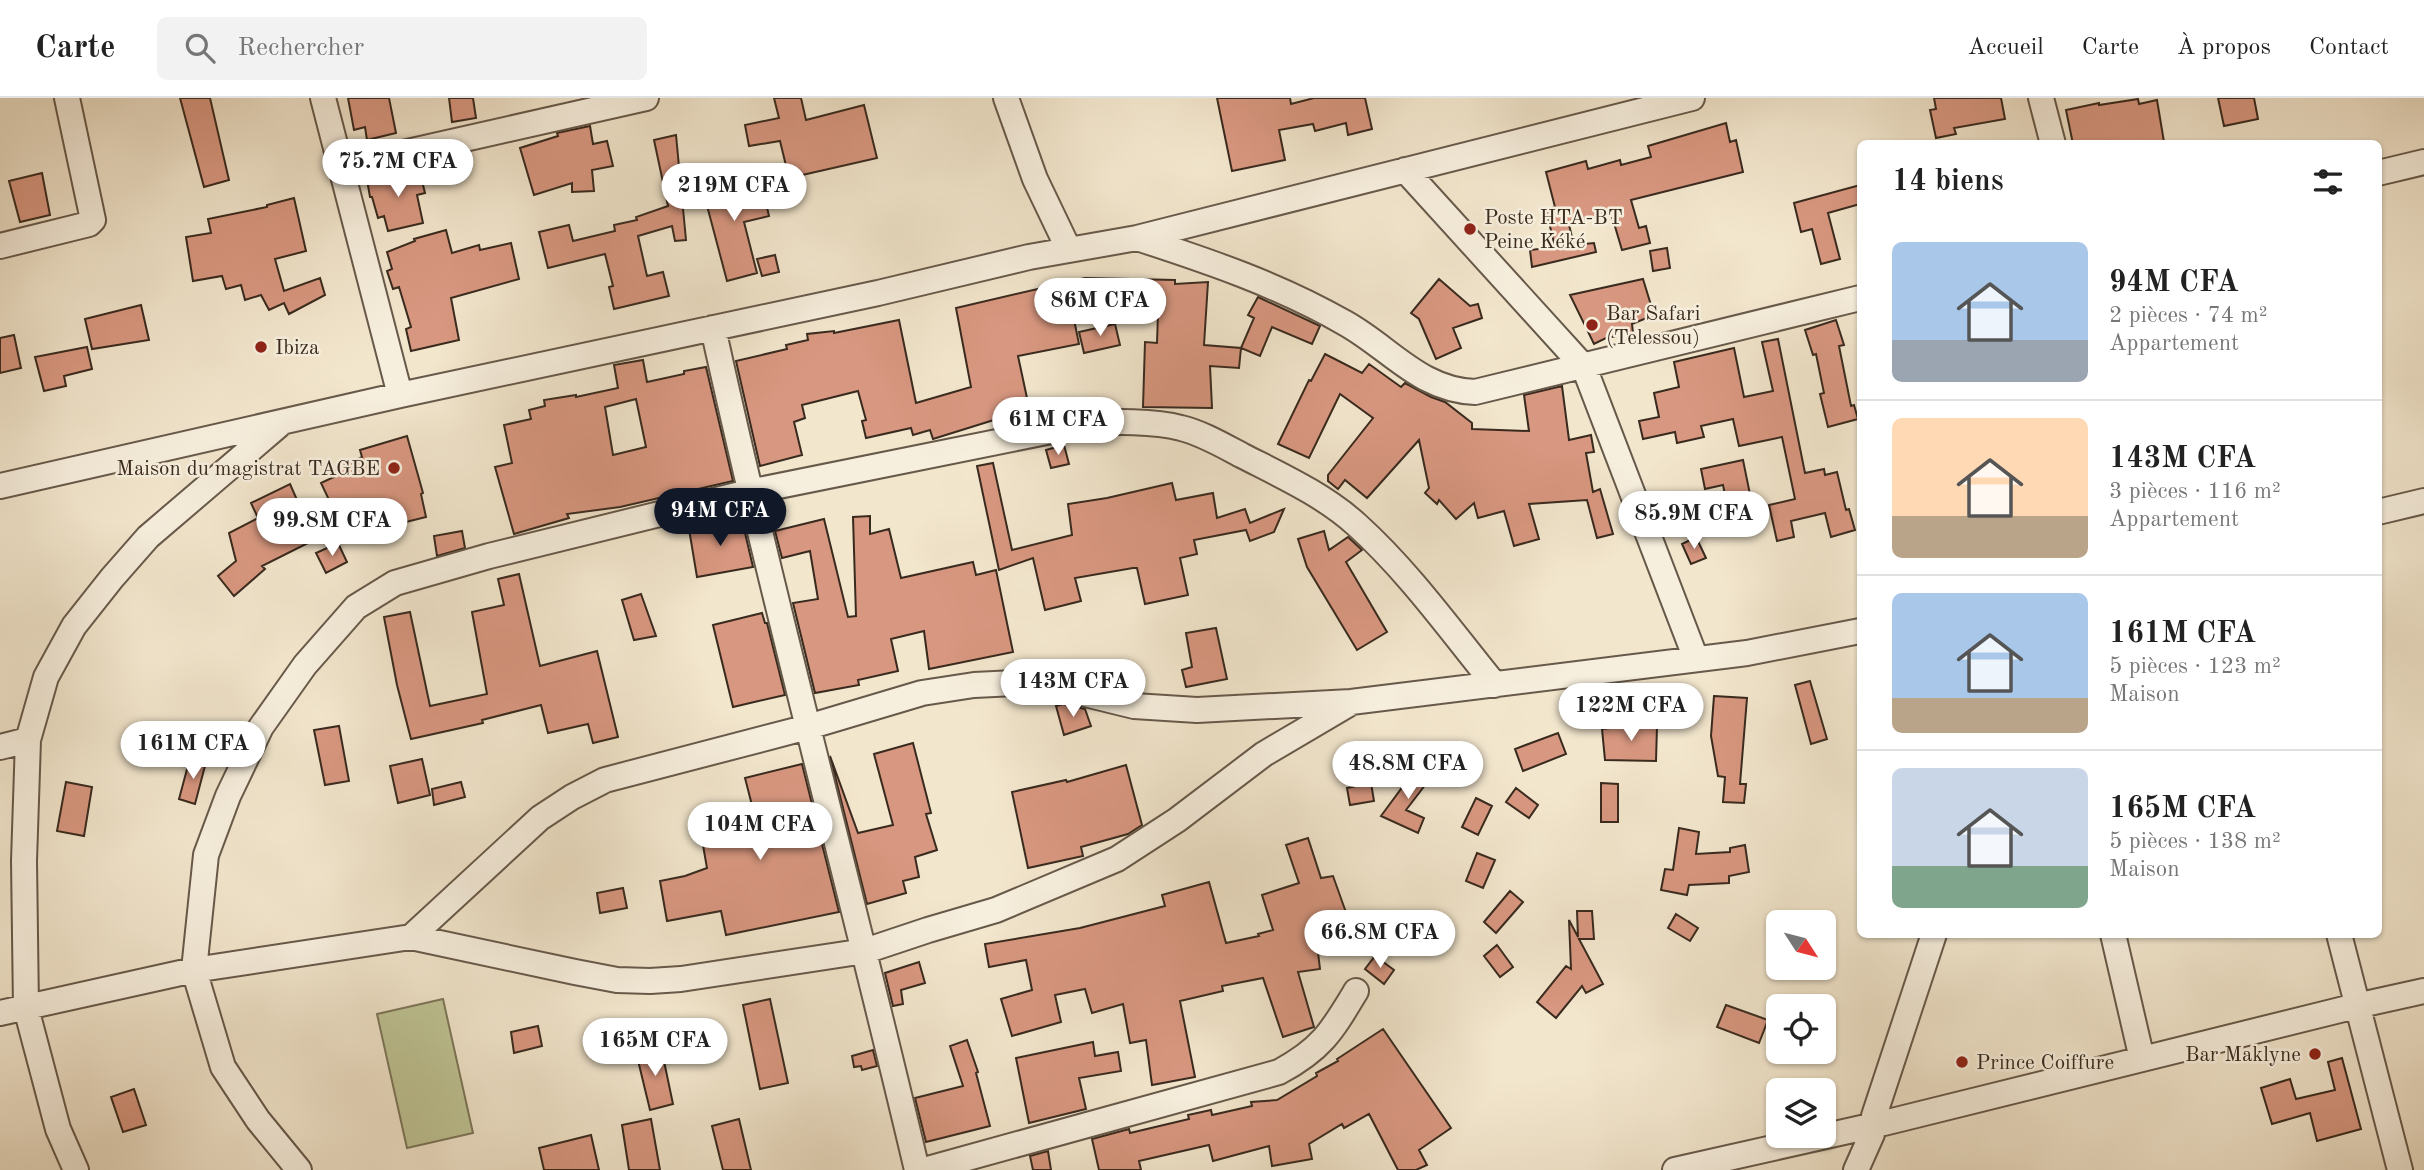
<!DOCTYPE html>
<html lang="fr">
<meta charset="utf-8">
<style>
:root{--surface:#fff;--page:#f2f2f2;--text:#222;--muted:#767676;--line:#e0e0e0;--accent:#111827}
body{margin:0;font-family:"Old Standard TT",serif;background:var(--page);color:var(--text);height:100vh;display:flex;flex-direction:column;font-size:26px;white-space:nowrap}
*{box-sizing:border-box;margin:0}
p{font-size:23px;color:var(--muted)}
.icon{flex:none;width:38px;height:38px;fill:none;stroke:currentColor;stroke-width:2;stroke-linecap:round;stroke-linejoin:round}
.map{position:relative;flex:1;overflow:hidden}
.side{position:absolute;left:1857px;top:42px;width:525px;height:798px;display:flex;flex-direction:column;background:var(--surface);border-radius:10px;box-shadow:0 2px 5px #0004}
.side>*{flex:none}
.needle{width:46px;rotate:126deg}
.buttons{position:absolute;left:1766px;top:812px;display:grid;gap:14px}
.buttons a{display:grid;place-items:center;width:70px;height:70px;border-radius:10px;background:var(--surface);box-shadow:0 2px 5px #0004;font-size:35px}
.price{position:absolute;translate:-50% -60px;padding:0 16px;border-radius:24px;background:#fff;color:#222;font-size:23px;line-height:46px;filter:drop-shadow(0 2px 4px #0008)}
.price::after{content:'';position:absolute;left:50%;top:42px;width:21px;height:16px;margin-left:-10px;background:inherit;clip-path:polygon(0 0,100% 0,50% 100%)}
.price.current{background:var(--accent);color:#fff}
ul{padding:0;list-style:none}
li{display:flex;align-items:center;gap:21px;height:175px;padding:0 35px}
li+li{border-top:2px solid var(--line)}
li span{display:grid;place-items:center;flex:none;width:196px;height:140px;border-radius:10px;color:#555}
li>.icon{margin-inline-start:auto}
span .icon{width:84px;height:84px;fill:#fffc;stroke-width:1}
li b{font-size:30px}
h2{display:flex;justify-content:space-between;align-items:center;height:84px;padding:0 35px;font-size:30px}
header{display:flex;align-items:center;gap:42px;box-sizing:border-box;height:98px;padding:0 35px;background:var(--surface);border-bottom:2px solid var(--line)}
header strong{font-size:33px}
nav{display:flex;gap:38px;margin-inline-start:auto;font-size:24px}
.search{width:490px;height:63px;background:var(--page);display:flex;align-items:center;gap:18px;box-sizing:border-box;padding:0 24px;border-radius:10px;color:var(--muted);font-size:26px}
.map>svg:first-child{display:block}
.green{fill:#bfc495;stroke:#7c775a;stroke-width:2}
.building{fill:#d89780;stroke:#392a1e;stroke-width:2;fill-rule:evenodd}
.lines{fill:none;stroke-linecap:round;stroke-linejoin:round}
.minor-casing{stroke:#67594a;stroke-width:28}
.minor{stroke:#f7efde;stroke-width:24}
.poi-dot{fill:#8f2418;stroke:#f7efde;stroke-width:2.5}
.labels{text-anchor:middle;stroke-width:5;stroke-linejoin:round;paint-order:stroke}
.poi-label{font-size:21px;fill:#392a1e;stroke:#f7efde;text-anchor:start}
</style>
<header>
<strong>Carte</strong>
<div class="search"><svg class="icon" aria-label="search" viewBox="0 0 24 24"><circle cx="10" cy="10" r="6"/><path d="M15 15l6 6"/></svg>Rechercher</div>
<nav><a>Accueil</a><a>Carte</a><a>À propos</a><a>Contact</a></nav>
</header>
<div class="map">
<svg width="2424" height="1072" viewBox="0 0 2424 1072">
<rect width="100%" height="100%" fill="#f2e6cd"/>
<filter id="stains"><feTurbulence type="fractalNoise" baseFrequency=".00286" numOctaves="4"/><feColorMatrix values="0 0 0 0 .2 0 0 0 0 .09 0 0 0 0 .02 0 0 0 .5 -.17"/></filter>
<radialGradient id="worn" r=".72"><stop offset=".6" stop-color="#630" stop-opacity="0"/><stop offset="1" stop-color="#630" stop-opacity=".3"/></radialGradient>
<!-- green -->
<path class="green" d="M443,901L473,1035L407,1050L377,916Z"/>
<!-- building -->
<path class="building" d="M180,0H210L229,82L204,89Z
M348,0H389L396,35L367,42L365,29L354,32Z
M449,0H473L476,20L452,24Z
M774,0H801L806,22L864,7L877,60L789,80L780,43L749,48L745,27L779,20Z
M1217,0H1290L1291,6L1314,0H1365L1372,31L1348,37L1346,25L1315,33L1313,26L1279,32L1285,62L1232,73Z
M1934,0H2001L2005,21L1954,30L1956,36L1936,40L1930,12L1936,11Z
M2218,0H2254L2258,21L2224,28Z
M2138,1L2139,6L2157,2L2164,44L2073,46L2066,12L2099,5V7Z
M1726,25L1730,44L1736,42L1743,74L1631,102L1639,130L1646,128L1650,145L1622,152L1611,115L1569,127L1574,147L1594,145L1596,154L1532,169L1530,152L1555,149L1546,112L1555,109L1546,74L1586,63L1588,71L1620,62L1621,67L1651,59L1648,48Z
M590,28L593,46L607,43L613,68L592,72L594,93L572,94V85L534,97L520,50L558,38L557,35Z
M676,37L686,142L675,143L672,128L638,138L647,178L663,174L669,198L614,211L609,189L613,188L605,156L548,170L539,134L569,127L573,143L615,133L614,127L637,122L636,119L668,108L654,42Z
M419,71L425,95L417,97L423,125L388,133L384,118L378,120L372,99H370L367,82Z
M42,75L50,117L20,124L9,83Z
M730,78L734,94L762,88L769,118L744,124L757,175L727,183L701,85Z
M1860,87V106L1828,115L1840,161L1821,166L1812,131L1801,134L1794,105Z
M294,100L306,153L275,161L284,193L320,180L325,197L289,216L284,205L269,212L261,197L245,202L241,187L226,191L222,178L193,183L186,139L211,135L208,121L267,109V107Z
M446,132L452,155L479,147L480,152L511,145L519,181L451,200L459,242L411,253L406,231L411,229L399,189L393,191L387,173L392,171L387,154L415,143L414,141Z
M1667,150L1670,170L1653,173L1650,153Z
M775,157L779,174L762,178L757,161Z
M1085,180L1175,182V186L1208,184L1204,247L1241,250L1239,270L1210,268L1212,310L1143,309L1145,244L1157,245L1158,214L1124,213V197H1069L1079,246L1018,258L1030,314L997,321L933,341L930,332L913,337L911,330L866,340L862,323L866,322L858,293L802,307L805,320L794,324L802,357L760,368L736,263L787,251L786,247L808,242L807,236L834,233V235L899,222L916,305L971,289L956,210Z
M1439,181L1470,208L1478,206L1482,220L1453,230L1461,250L1436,261L1419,221L1411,215Z
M1643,181L1654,217L1632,226L1633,235L1606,240L1594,246L1570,197Z
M1258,199L1320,228L1312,246L1272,229L1260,258L1241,250L1254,220L1248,217Z
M141,207L149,242L92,251L85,221Z
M1836,222L1844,247L1839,248L1851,308L1854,307L1858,321L1828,329L1820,296L1824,295L1816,256L1813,257L1805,232Z
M1115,226L1120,247L1084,255L1079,234Z
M14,237L21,270L0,275V240Z
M1778,241L1805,375L1824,371L1825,377L1837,374L1846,412L1849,411L1855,432L1831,439L1825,415L1791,423L1794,439L1777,443L1769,407L1795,401L1782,339L1739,348L1733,321L1701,328L1704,339L1677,345L1675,334L1643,341L1639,323L1659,319L1654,295L1679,289L1674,264L1734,250L1744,299L1773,293L1762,244Z
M87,249L92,271L64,278L66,288L44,293L35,259Z
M1325,256L1362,275L1369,266L1401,289L1405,285L1431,299L1445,304L1472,325V331L1529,333L1524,297L1562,288L1569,342L1591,337L1594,354L1586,355L1593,394L1600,391L1613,436L1597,440L1587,402L1529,406L1539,441L1514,448L1504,413L1478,420L1474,405L1456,421L1439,402L1437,406L1425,395L1429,390L1419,342L1367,400L1345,382L1338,391L1328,383V377L1373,320L1340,296L1309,360L1278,346L1309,282L1311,283Z
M643,262L647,284L684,276V273L706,269L733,383L620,409L567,416L569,420L514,436L495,369L512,365L504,327L531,321L529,312L545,308L544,302L576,297V299L618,290L614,267ZM636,301L646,349L613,357L605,309Z
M407,338L423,395L421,396L426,419L374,432L367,412L340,425L321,385L338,377L335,372L362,359L360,352Z
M1064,347L1069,366L1051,370L1046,352Z
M1743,362L1754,416L1730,421L1723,387L1705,391L1701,371Z
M993,365L1012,452L1072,437L1068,406L1107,400L1172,385L1176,402L1213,395L1217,420L1245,411L1250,425L1284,411L1274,434L1250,443L1246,432L1194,442L1197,456L1180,460L1188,497L1145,506L1137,470H1133L1075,480L1081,503L1045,512L1033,460L999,472L977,368Z
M290,386L297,402L294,404L310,444L262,468L265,471L234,498L218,478L236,463L229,435L258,420L251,405Z
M870,418V436L889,431L901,480L973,464L976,477L996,472L1013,554L929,571L924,533L891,541L898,573L858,582L859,587L815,595L793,505L818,501L810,453L782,460L775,433L824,421L848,519L856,518L853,419Z
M742,422L753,469L697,479L689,431Z
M462,433L465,450L437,458L434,438Z
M1324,433L1329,452L1348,439L1362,452L1346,464L1387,534L1357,552L1307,469L1298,441Z
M1696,439L1706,460L1691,466L1682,446Z
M338,445L347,464L326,475L316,455Z
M519,476L540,568L597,553L618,639L593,645L588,626L548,635L541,607L482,622L483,625L411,641L397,587L384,519L410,514L430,608L487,596L472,514L504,507L498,481Z
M641,496L656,538L634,542L622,502Z
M762,515L765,525H767L785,597L733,609L713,527Z
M1216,530L1227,581L1186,589L1182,572L1192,569L1186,535Z
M1810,583L1827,641L1811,646L1795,587Z
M1714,598L1747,600L1740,686H1746L1744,705L1723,704L1725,679L1718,678L1711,638Z
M1063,606L1085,611L1091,628L1064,637L1056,608Z
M1635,627L1657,628L1656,663L1605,662L1602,631Z
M339,628L349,683L325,687L314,632Z
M1558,635L1566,656L1523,673L1515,651Z
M913,645L931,715L926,716L937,752L915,759L919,779L903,783L906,795L867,806L830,658L858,735L893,727L874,656Z
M190,660L206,664L195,706L179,701Z
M422,661L430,697L398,705L390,668Z
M802,666L839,814L726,837L721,813L667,823L660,783L685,778L707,770L700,730L755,719L745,680Z
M1126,667L1142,727L1128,736L1081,749L1083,758L1028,770L1012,694L1066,682L1067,684Z
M1439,669L1406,712L1424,720L1418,735L1381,718L1415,672L1419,675Z
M66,684L92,689L84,738L57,733Z
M461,684L465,699L434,707L432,691Z
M1371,685L1374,703L1350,707L1347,690Z
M1601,685L1618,686V724H1601Z
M1516,690L1538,707L1529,720L1506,704Z
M1476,700L1492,708L1478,737L1462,729Z
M1679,730L1699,734L1696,756L1730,754V750L1745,747L1749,774L1729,778V785L1689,787L1687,797L1661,792L1665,771L1673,772Z
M1308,740L1321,780L1333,778L1353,834L1317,846L1320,871L1298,874L1314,929L1283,939L1263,880L1222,888L1223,893L1180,903L1195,979L1152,987L1146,942L1130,945L1123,906L1092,915L1085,891L1055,897L1061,924L1012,938L1001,901L1032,892L1026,862L989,869L985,846L1080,830L1165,808L1162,797L1209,784L1226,845L1259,838L1258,836L1273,832L1262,797L1299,785L1286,747Z
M1477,755L1495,762L1483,790L1466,783Z
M623,790L627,810L600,815L597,795Z
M1510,793L1523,804L1496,835L1484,824Z
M1577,813H1592L1594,841H1579L1603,886L1586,895L1582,888L1556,920L1537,904L1566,868L1571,871L1569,822L1578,839Z
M1676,816L1698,830L1690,843L1668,830Z
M1497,847L1513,869L1500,879L1484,858Z
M1375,858L1394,872L1384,886L1365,871Z
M919,864L925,885L901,892L903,906L893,908L885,875Z
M770,901L788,985L760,991L743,907Z
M1726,907L1768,922L1759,945L1717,929Z
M538,928L542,948L514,955L511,934Z
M1383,931L1451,1030L1419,1052L1427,1067L1416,1072H1398L1369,1016L1344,1030L1342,1026L1309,1046L1312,1061L1272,1068L1269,1048L1213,1063L1209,1047L1139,1063L1141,1072H1099L1092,1041L1129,1031L1130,1035L1189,1021L1188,1017L1211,1012L1212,1017L1252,1008L1251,1004L1277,1002L1317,978L1316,975L1338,963L1337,961Z
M967,942L978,974L976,975L990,1028L926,1044L915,1000L963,988L950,948Z
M1093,944L1095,958L1118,954L1121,973L1079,980L1086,1011L1029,1025L1016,960Z
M661,949L673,1006L650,1012L636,954Z
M873,952L877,968L862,972L861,968L854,969L852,958Z
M2342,960L2361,1031L2317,1043L2310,1015L2272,1026L2261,990L2290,981L2296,1001L2335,992L2328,964Z
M134,991L146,1027L123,1034L111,999Z
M651,1021L660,1072H629L622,1027Z
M739,1021L751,1072H723L712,1028Z
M591,1037L599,1072H544L539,1050Z
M1048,1053L1051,1072H1033L1030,1058Z"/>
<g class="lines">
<defs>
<path id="minor" d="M323,0L400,297
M1006,0L1035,81L1069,152
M2041,0L2053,46
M341,69L646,0
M1405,72L1584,269L1696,561
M2378,75L2424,64
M1137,140C1208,163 1279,187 1345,225C1390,250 1420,292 1475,294L1860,200
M0,148L89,126L93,122L67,0
M713,230C775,512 851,791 917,1072
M0,388L400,297L878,195L1029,159L1137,140L1692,0
M2378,414L2424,403
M0,649L28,642
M2113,836L2142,961
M2339,836L2400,1072
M411,839L540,720L572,699L605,682L808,629L922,595L974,587L1015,585L1069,592L1134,608L1197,612L1351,604L1747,555L1860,533
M0,915L194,872L411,839L575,874L617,882L650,883L681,881L865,853L928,832L996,812L1117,761L1177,722L1264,656L1349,606
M1874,1018L1934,836
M1884,1025L2356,908L2424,893
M76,1072L58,1031L26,910L24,763L28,642L46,579L74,528L112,480L148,439L279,327
M299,1072L258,1022L223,969L194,872L206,757L228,698L261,629L305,567L356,509L395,485L489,458L749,394L1086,326C1112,323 1155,323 1181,330C1202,335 1224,348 1243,358C1282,378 1324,397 1357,427C1409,474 1451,533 1495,587
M924,1072L1279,974C1322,951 1332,933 1356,893
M1675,1072L1866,1029
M1856,1072L1872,1036"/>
</defs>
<!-- minor casing -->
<use href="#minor" class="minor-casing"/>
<!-- minor -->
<use href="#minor" class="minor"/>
</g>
<!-- markers -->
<g class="poi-dot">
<circle cx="1470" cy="131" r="7"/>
<circle cx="1592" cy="227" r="7"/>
<circle cx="261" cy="249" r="7"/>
<circle cx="394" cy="370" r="7"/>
<circle cx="2315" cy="956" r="7"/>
<circle cx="1962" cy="964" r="7"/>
</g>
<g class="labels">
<!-- poi labels -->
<g class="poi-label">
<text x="1484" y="126">Poste HTA-BT<tspan x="1484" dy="24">Peine Kéké</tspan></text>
<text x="1606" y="222">Bar Safari<tspan x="1606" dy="24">(Telessou)</tspan></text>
<text x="275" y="256">Ibiza</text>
<text x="380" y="377" text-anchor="end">Maison du magistrat TAGBE</text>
<text x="2301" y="963" text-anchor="end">Bar Maklyne</text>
<text x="1976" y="971">Prince Coiffure</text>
</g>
</g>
<rect width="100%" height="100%" filter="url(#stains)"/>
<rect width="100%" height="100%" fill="url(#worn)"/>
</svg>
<div class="buttons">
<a><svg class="needle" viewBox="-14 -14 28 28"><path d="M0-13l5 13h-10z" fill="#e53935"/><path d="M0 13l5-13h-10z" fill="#767676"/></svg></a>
<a><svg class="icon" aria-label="locate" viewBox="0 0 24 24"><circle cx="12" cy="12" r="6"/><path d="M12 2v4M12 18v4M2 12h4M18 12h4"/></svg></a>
<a><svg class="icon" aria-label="layers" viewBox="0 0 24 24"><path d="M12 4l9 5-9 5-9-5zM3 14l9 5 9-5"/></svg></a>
</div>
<b class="price" style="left:398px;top:101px">75.7M CFA</b>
<b class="price" style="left:734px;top:125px">219M CFA</b>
<b class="price" style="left:1100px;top:240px">86M CFA</b>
<b class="price" style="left:1058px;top:359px">61M CFA</b>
<b class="price current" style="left:720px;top:450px">94M CFA</b>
<b class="price" style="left:1694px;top:453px">85.9M CFA</b>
<b class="price" style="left:332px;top:460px">99.8M CFA</b>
<b class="price" style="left:1073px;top:621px">143M CFA</b>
<b class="price" style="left:1631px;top:645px">122M CFA</b>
<b class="price" style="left:193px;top:683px">161M CFA</b>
<b class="price" style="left:1408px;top:703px">48.8M CFA</b>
<b class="price" style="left:760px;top:764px">104M CFA</b>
<b class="price" style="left:1380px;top:872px">66.8M CFA</b>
<b class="price" style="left:655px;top:980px">165M CFA</b>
<section class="side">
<h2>14 biens<svg class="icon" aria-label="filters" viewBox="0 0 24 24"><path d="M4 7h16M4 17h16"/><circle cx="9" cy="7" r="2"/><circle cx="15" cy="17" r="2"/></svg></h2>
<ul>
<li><span style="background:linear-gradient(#a9c7e8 70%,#9aa5b1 0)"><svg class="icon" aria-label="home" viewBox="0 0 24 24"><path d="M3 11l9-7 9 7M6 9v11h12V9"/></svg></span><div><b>94M CFA</b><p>2 pièces · 74 m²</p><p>Appartement</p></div></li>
<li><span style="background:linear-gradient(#ffd9b3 70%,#b9a48a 0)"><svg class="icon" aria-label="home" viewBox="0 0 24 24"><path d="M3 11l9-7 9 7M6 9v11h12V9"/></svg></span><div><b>143M CFA</b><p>3 pièces · 116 m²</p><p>Appartement</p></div></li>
<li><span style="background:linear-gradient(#a9c7e8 75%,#b9a48a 0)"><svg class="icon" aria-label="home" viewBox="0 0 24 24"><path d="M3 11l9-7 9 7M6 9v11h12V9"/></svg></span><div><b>161M CFA</b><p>5 pièces · 123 m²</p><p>Maison</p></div></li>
<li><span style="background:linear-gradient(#c9d6e8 70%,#7fa58c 0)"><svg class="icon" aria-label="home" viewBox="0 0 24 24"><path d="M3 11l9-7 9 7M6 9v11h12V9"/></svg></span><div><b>165M CFA</b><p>5 pièces · 138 m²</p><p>Maison</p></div></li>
</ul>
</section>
</div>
